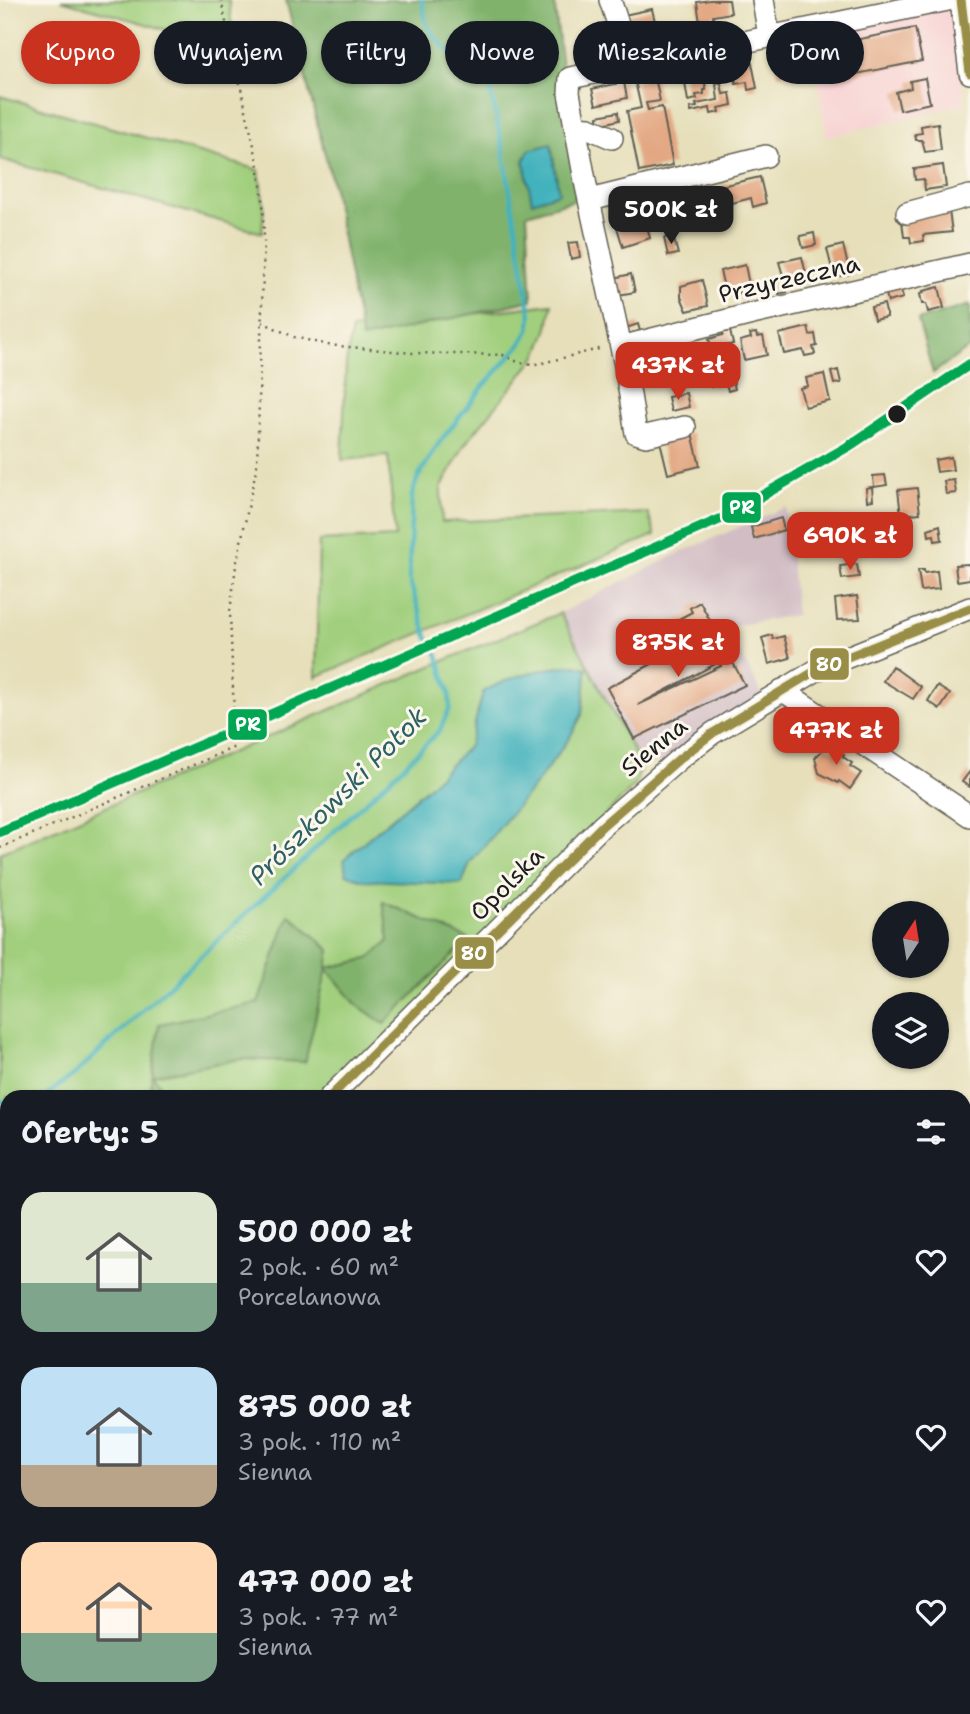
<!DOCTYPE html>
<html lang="pl">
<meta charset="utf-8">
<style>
:root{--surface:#171b24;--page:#20242c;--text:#f1f3f6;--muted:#9ea1a6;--accent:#c8321e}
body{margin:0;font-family:"Shantell Sans",sans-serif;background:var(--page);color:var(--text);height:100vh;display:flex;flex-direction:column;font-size:26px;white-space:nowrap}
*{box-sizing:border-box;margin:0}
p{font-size:23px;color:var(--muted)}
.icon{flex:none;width:38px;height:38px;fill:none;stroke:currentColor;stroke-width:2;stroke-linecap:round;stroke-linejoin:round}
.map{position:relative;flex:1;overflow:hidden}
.details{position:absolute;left:0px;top:1090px;width:971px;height:625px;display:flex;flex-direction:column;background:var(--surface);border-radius:21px 21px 0 0;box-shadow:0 2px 5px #0004}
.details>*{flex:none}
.banner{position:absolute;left:21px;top:21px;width:929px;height:63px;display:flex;gap:14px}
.needle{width:46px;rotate:12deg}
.controls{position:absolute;left:872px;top:901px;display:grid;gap:14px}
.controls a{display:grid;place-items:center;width:77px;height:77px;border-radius:50%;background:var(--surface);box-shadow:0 2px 5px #0004;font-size:35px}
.price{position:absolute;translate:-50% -60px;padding:0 16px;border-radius:14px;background:var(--accent);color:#fff;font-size:23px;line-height:46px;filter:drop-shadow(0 2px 4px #0008)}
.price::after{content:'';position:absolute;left:50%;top:42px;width:21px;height:16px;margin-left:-10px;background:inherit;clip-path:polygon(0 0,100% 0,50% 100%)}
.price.current{background:#222;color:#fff}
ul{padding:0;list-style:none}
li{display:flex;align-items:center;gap:21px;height:175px;padding:0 21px}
li span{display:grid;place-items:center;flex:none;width:196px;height:140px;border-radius:21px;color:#555}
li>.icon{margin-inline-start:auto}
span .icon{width:84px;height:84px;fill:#fffc;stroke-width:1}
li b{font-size:30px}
h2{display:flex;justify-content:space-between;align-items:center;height:84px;padding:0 21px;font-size:30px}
.chip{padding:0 24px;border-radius:32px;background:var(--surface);box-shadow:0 2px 5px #0004;font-size:24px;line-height:63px}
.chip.current{background:var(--accent);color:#fff}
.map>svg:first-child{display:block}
.built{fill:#f7cfd0}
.industrial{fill:#d2bdc5}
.green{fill:#a1cf7d;stroke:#5e764c;stroke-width:2}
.forest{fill:#80b26c;stroke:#4e6744;stroke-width:2}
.water{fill:#42b2bc;stroke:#2f676c;stroke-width:2}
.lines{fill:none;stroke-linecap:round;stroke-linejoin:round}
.stream{stroke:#42b2bc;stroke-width:4.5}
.building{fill:#e1a27b;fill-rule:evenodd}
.minor-casing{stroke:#636053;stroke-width:24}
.path{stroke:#636053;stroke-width:2.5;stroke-dasharray:2 5;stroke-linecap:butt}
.minor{stroke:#fff;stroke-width:21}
.bus-1-casing{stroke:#fbf7ec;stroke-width:14}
.bus-1{stroke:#988e47;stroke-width:9}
.rail-1-casing{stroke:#fbf7ec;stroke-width:16}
.rail-1{stroke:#00a651;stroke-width:10}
.stop-dot{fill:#1c1c1c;stroke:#fbf7ec;stroke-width:2.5}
.labels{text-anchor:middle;stroke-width:6;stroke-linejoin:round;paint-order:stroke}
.street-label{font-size:24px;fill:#1c1c1c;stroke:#fbf7ec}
.water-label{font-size:26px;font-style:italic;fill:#2d6064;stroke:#fbf7ec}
.line-badge{stroke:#fbf7ec;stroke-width:2.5}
.badge-label{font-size:19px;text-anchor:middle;font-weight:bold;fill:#fff}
</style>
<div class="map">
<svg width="970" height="1714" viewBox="0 0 970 1714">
<rect width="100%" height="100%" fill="#fbf7ec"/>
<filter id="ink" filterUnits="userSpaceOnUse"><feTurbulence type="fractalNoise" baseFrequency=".0143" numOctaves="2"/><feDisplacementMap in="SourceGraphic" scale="14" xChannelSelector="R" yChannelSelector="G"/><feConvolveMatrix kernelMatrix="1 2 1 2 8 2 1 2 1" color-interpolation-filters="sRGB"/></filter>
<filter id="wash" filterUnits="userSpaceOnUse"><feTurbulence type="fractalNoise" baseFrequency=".00686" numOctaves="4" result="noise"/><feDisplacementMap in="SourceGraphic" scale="28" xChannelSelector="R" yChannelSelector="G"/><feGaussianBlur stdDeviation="1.57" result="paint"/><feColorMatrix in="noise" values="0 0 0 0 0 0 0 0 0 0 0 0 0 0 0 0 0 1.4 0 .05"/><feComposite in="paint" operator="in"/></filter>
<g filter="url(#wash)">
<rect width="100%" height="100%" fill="#e6dfba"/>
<!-- built -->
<path class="built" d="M952,6L965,104L827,137L810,35Z"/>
<!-- industrial -->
<path class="industrial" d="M786,507L796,615L727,627L765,700L679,759L641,765L560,613L677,554Z"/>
<!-- green -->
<path class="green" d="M61,0H229L234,49Z
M0,96L259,170L264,206L262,233L0,159Z
M552,304L548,328L537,356L465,444L441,488L442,522L648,513L655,535L316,677L319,541L395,537L388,456L342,460L346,364L352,329Z
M560,613L641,765L636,784L330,1097H7V1163L5,1161L0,1166V853L431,666Z"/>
<!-- forest -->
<path class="forest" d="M286,0H554L578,199L527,214L532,300L362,339L332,182Z
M970,305V347L933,373L918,320Z
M383,902L469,939L384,1024L356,1004L327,969L305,1062L241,1059L153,1075L168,1097H147L150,1091L159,1024L258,1003L289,914L330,950L327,968L368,959L389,941Z
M7,1159V1327L0,1322V1166Z"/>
<!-- water -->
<path class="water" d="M551,144L559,193L532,202L524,161L529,150Z
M575,665L587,668L582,715L570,737L537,783L470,863L462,884L363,880L346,874L344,859L428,787L469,746L483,692C509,676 545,668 575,665Z"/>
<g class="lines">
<!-- stream -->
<path class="stream" d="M44,1097L75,1074L405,765L440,730L450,707L449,692L437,653L427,636L409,579L412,495L418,477L439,443L482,388L521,344L529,330L531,316L503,149L490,89L477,72L452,55L432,33L426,23L422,0
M0,1100L7,1103
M0,1176L7,1161
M964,1503L970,1504
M547,1714L552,1708"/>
</g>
<g id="blocks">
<!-- building -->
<path class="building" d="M710,0H729L731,13L713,16V21L700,23L697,2Z
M652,9L657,30L631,36L624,15Z
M915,28L922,61L831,79L825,46Z
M795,49L796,53L803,51L806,63L798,65L799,70L778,75L774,53Z
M751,58L757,88L748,90L747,82L736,84L735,77L730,78L729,72L734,71L732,62Z
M703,68L706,90H704V94L696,95L697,99L688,101L683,71Z
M648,73L649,78L655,77L660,101L646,103L648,110L662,107L673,165L639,172L627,111L641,108L635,81L642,80L641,75Z
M925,78L930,103L900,110L896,92L911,88L910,81Z
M624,82L627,98L596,105L592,89Z
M721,83L723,94L730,93L732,105L719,108L720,112L711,114L710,108L691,112L690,108L697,107L696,104L718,100L716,84Z
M618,112L619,120L599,125L598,116Z
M938,123L941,150L925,152L922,140H916L915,134L922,133L921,126Z
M943,165L946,187L925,190L924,179L915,180L914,169Z
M760,177L766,203L753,207L751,198L725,205L721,186Z
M686,193L691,205V214L672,219V216L664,218L660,201Z
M625,208L627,219L644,215L650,238L623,247L612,211Z
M949,211L952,232L923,235L924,241L911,243L910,237H904L902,221Z
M814,233L816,245L803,248L800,236Z
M673,236L678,254L668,256L664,238Z
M578,242L580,257L571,259L568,243Z
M843,245L850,274L834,277L827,249Z
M802,257L808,282L786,287L787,292L779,294L776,281L784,279L779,262Z
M745,265L751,294L743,296L742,292L726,295L720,271Z
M631,274L635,292L618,295L614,278Z
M702,280L708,306L687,311L681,297V286Z
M900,286L903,298L888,302L885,289Z
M939,287L944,308L928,312L926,304H922L920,294L924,293L923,291Z
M884,304L887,317L874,320L871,307Z
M638,324L640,331L627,334L626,328Z
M808,327L810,335L815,334L817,346L813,347L815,354L805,356L803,350L784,354L779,334Z
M730,331L733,344L711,349L709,339L723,335V332Z
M756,333L757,337L763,336L767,355L744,360L740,341L751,338L750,334Z
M671,358L674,378L663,381L662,377L653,378L650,365L658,363L657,361Z
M730,366L735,389L728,391L726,383L711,387L708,371Z
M838,370L841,383L834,384L831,372Z
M824,374L830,401L805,407L800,388L808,386L806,378Z
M686,393L689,407L671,411L668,397Z
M692,433L700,466L668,474L660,441Z
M951,457L953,470L937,472L935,460Z
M885,475L887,485L874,487L873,476Z
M954,480L956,493L946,494L944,481Z
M872,487L873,500L867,501L866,488Z
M917,488L920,513L901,515L898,490Z
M781,518L784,530L754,539L751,527Z
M940,525L942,540L935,541L934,535L929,536L928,529Z
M857,564L859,577L842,579L840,566Z
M968,564L970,566V579L957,581L955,565Z
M918,570H924V573L937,571L939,589L921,591Z
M857,596L860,619L837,620L835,599Z
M700,602L745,685L634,739L607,688L704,636L703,632L684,643L673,622L692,612L690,608ZM719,662L721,666L638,705Z
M772,635L773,639L784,636L790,658L769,664L762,638Z
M892,666L921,687L913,699L883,681Z
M937,686L950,694L940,709L928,701Z
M826,746L844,755L843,757L852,763L850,766L861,773L850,789L839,781L838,783L819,773L815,758Z
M970,771V787L962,782Z
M0,1409L7,1413V1422L0,1433Z
M7,1483V1519L0,1514L6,1504L0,1500V1494Z
M7,1590V1606L0,1602Z
M0,1661L7,1665L4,1669L7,1671L5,1674L2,1672L0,1675Z"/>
</g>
</g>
<g filter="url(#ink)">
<use href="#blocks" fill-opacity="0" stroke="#636053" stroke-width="2"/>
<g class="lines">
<defs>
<path id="minor" d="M610,0L624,42L637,64
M763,0L769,36
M961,0L970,73
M576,127L589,128L612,138
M590,200L766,156
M907,213L970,196
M621,347L752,314L970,264
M685,427L646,436L636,433L626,370L586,186L569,93L570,78L948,0
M782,690L970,816
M330,1097L602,826L679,759L713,733L820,668L970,608
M0,1530L7,1535
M0,1581L7,1572"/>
</defs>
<!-- minor casing -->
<use href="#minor" class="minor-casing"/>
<!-- path -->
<path class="path" d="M221,0L257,159L263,199L264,241L257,465L236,566L230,612L234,717
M262,322L294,337L328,345L413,353L503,355L520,363L538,364L603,348
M0,848L235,747"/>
<!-- minor -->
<use href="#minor" class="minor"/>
<defs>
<path id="bus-1" d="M961,0L970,73
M330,1097L602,826L679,759L713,733L820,668L970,608"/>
</defs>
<!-- bus-1 casing -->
<use href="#bus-1" class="bus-1-casing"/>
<!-- bus-1 -->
<use href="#bus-1" class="bus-1"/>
<defs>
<path id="rail-1" d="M0,832L723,518L849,446L970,364"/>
</defs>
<!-- rail-1 casing -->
<use href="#rail-1" class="rail-1-casing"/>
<!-- rail-1 -->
<use href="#rail-1" class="rail-1"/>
</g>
</g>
<!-- markers -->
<circle class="stop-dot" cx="897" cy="414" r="10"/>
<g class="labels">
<!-- street labels -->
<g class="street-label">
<text transform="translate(789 279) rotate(-13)" y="8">Przyrzeczna</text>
<text transform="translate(654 747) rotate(-39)" y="8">Sienna</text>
<text transform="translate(507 884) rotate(-45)" y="8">Opolska</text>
</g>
<!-- water labels -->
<g class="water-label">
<text transform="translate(338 796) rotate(-45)" y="9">Prószkowski Potok</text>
</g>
</g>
<g class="line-badge">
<rect x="721" y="491" width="41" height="33" rx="7" fill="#00a651"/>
<rect x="809" y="647" width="41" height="34" rx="7" fill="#988e47"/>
<rect x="227" y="708" width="41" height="33" rx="7" fill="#00a651"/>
<rect x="454" y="936" width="41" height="34" rx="7" fill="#988e47"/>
</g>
<g class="badge-label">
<text x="742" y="514">PR</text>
<text x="829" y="671">80</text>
<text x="248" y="731">PR</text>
<text x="474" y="960">80</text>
</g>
</svg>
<div class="controls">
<a><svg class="needle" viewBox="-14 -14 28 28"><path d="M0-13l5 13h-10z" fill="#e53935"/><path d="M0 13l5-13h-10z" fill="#9ea1a6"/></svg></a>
<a><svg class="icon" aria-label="layers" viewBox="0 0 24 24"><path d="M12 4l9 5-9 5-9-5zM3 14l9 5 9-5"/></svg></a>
</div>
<b class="price current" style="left:671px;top:246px">500K zł</b>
<b class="price" style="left:678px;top:402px">437K zł</b>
<b class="price" style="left:850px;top:572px">690K zł</b>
<b class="price" style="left:678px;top:679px">875K zł</b>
<b class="price" style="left:836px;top:767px">477K zł</b>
<div class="banner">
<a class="chip current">Kupno</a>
<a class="chip">Wynajem</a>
<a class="chip">Filtry</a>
<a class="chip">Nowe</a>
<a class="chip">Mieszkanie</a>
<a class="chip">Dom</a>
</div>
<section class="details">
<h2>Oferty: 5<svg class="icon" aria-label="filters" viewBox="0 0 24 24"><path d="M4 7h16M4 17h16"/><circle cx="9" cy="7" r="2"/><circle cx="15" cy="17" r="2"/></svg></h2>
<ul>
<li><span style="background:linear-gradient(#dfe7d0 65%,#7fa58c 0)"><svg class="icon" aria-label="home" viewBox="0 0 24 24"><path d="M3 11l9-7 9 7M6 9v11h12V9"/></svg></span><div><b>500 000 zł</b><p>2 pok. · 60 m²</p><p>Porcelanowa</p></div><svg class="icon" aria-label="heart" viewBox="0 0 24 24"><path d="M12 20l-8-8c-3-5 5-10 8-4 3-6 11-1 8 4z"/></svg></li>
<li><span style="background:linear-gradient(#bfe0f5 70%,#b9a48a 0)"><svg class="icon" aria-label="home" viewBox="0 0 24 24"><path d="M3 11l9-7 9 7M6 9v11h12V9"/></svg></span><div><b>875 000 zł</b><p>3 pok. · 110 m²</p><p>Sienna</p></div><svg class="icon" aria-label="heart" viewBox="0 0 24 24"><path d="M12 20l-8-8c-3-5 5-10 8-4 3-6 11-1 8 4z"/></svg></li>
<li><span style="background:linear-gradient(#ffd9b3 65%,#7fa58c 0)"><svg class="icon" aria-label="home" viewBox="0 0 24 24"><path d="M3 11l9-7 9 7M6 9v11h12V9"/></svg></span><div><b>477 000 zł</b><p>3 pok. · 77 m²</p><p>Sienna</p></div><svg class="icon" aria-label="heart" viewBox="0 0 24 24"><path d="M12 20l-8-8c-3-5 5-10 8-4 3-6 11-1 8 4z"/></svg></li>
</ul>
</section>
</div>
